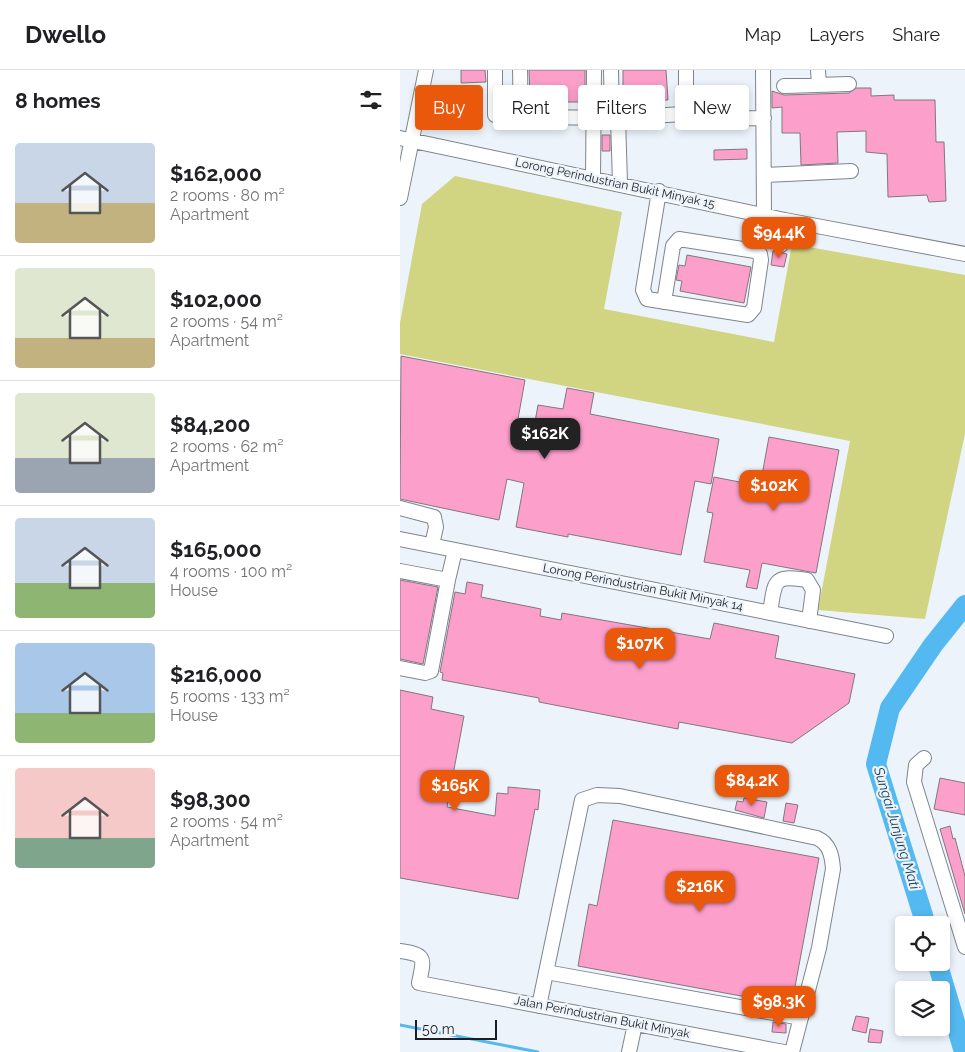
<!DOCTYPE html>
<meta charset="utf-8">
<style>
:root{--surface:#fff;--page:#f2f2f2;--text:#202124;--muted:#757577;--line:#e0e0e0;--accent:#ea580c}
body{margin:0;font-family:Raleway,sans-serif;background:var(--page);color:var(--text);height:100vh;display:flex;flex-direction:column;font-size:19px;white-space:nowrap}
*{box-sizing:border-box;margin:0}
p{font-size:16px;color:var(--muted)}
.icon{flex:none;width:28px;height:28px;fill:none;stroke:currentColor;stroke-width:2;stroke-linecap:round;stroke-linejoin:round}
.map{position:relative;flex:1;overflow:hidden}
.sheet{display:flex;flex-direction:column;background:var(--surface);width:400px}
.sheet>*{flex:none}
.top-card{position:absolute;left:15px;top:15px;width:475px;height:45px;display:flex;gap:10px}
.buttons{position:absolute;left:495px;top:846px;display:grid;gap:10px}
.buttons a{display:grid;place-items:center;width:55px;height:55px;border-radius:5px;background:var(--surface);box-shadow:0 2px 8px #0003;font-size:25px}
.scale{position:absolute;left:15px;bottom:12px;width:82px;box-sizing:border-box;padding-left:5px;border:2px solid #1c1e21;border-top:0;font-size:14px;line-height:18px;white-space:nowrap;color:#1c1e21;-webkit-text-stroke:4px #ecf3fa;paint-order:stroke}
.price{position:absolute;translate:-50% -42px;padding:0 11px;border-radius:10px;background:var(--accent);color:#fff;font-size:16px;line-height:32px;filter:drop-shadow(0 1px 2px #0008)}
.price::after{content:'';position:absolute;left:50%;top:30px;width:15px;height:11px;margin-left:-8px;background:inherit;clip-path:polygon(0 0,100% 0,50% 100%)}
.price.on{background:#222;color:#fff}
ul{padding:0;list-style:none}
li{display:flex;align-items:center;gap:15px;height:125px;padding:0 15px}
li+li{border-top:1px solid var(--line)}
li span{display:grid;place-items:center;flex:none;width:140px;height:100px;border-radius:5px;color:#555}
li>.icon{margin-inline-start:auto}
span .icon{width:60px;height:60px;fill:#fffc;stroke-width:1}
li b{font-size:21px}
h2{display:flex;justify-content:space-between;align-items:center;height:60px;padding:0 15px;font-size:21px}
.tag{padding:0 18px;border-radius:5px;background:var(--surface);box-shadow:0 2px 8px #0003;font-size:18px;line-height:45px}
.tag.on{background:var(--accent);color:#fff}
header{display:flex;align-items:center;gap:30px;box-sizing:border-box;height:70px;padding:0 25px;background:var(--surface);border-bottom:1px solid var(--line)}
header strong{font-size:24px}
nav{display:flex;gap:28px;margin-inline-start:auto;font-size:18px}
main{display:flex;flex:1;min-height:0}
.map>svg:first-child{display:block}
.green{fill:#d1d582}
.lines{fill:none;stroke-linecap:round;stroke-linejoin:round}
.stream{stroke:#54b9f1;stroke-width:3}
.river{stroke:#54b9f1;stroke-width:20}
.building{fill:#fd9fcb;stroke:#81787c}
.minor-casing{stroke:#7e858b;stroke-width:16}
.minor{stroke:#fff;stroke-width:14}
.labels{text-anchor:middle;stroke-width:4.5;stroke-linejoin:round;paint-order:stroke}
.street-label{font-size:12px;fill:#1c1e21;stroke:#ecf3fa}
.water-label{font-size:14px;font-style:italic;fill:#143f56;stroke:#ecf3fa}
</style>
<header>
<strong>Dwello</strong>
<nav><a>Map</a><a>Layers</a><a>Share</a></nav>
</header>
<main>
<section class="sheet">
<h2>8 homes<svg class="icon" aria-label="filters" viewBox="0 0 24 24"><path d="M4 7h16M4 17h16"/><circle cx="9" cy="7" r="2"/><circle cx="15" cy="17" r="2"/></svg></h2>
<ul>
<li><span style="background:linear-gradient(#c9d6e8 60%,#c2b280 0)"><svg class="icon" aria-label="home" viewBox="0 0 24 24"><path d="M3 11l9-7 9 7M6 9v11h12V9"/></svg></span><div><b>$162,000</b><p>2 rooms · 80 m²</p><p>Apartment</p></div></li>
<li><span style="background:linear-gradient(#dfe7d0 70%,#c2b280 0)"><svg class="icon" aria-label="home" viewBox="0 0 24 24"><path d="M3 11l9-7 9 7M6 9v11h12V9"/></svg></span><div><b>$102,000</b><p>2 rooms · 54 m²</p><p>Apartment</p></div></li>
<li><span style="background:linear-gradient(#dfe7d0 65%,#9aa5b1 0)"><svg class="icon" aria-label="home" viewBox="0 0 24 24"><path d="M3 11l9-7 9 7M6 9v11h12V9"/></svg></span><div><b>$84,200</b><p>2 rooms · 62 m²</p><p>Apartment</p></div></li>
<li><span style="background:linear-gradient(#c9d6e8 65%,#8fb573 0)"><svg class="icon" aria-label="home" viewBox="0 0 24 24"><path d="M3 11l9-7 9 7M6 9v11h12V9"/></svg></span><div><b>$165,000</b><p>4 rooms · 100 m²</p><p>House</p></div></li>
<li><span style="background:linear-gradient(#a9c7e8 70%,#8fb573 0)"><svg class="icon" aria-label="home" viewBox="0 0 24 24"><path d="M3 11l9-7 9 7M6 9v11h12V9"/></svg></span><div><b>$216,000</b><p>5 rooms · 133 m²</p><p>House</p></div></li>
<li><span style="background:linear-gradient(#f6c9c9 70%,#7fa58c 0)"><svg class="icon" aria-label="home" viewBox="0 0 24 24"><path d="M3 11l9-7 9 7M6 9v11h12V9"/></svg></span><div><b>$98,300</b><p>2 rooms · 54 m²</p><p>Apartment</p></div></li>
</ul>
</section>
<div class="map">
<svg width="565" height="982" viewBox="0 0 565 982">
<rect width="100%" height="100%" fill="#ecf3fa"/>
<!-- green -->
<path class="green" d="M55,106L222,142L204,239L374,272L392,174L565,205V364L525,549L418,540L450,371L0,284V253L22,134Z"/>
<g class="lines">
<!-- stream -->
<path class="stream" d="M0,955L138,982"/>
<!-- river -->
<path class="river" d="M526,855L476,694L490,638L533,575L565,535
M537,892L564,982"/>
</g>
<!-- building -->
<path class="building" d="M61,0H85L86,12L61,13Z
M129,0H185V32H134V35L130,25Z
M223,0H266L268,30L223,31Z
M456,18H471V26L494,25V30H535L536,72H544L546,131L529,132L527,125L488,127L487,84L466,82V61L437,62L438,93L401,95L400,63H382V37L372,38V21L384,25L449,23Z
M202,65H210V81H202Z
M347,79V89L314,90V80Z
M373,181L387,184L384,197L371,195Z
M287,185L351,197L344,233L280,221L282,211L276,210L279,195L285,196Z
M1,286L125,310L116,360L133,363L138,335L163,339L167,318L194,323L190,344L319,369L311,414L295,411L281,485L168,464V467L116,457L124,413L107,409L99,450L0,429Z
M369,367L439,380L416,503L362,493L357,519L346,517L350,500L304,492L313,443L307,442L314,407L360,416Z
M0,510L38,517L23,594L0,589Z
M67,512L83,515L81,527L141,539L140,546L161,550L162,543L310,569L314,553L379,566L375,588L455,604L449,633L392,673L279,652L278,659L139,632V628L42,610L43,603L40,602L55,522L65,524Z
M0,620L33,627L31,639L64,646L47,737L95,746L97,723L108,724V717L140,720L138,740L135,739L118,829L0,808Z
M540,708L565,713V745L534,739Z
M344,728L367,732L364,748L335,740L337,731L343,732Z
M386,733L398,735L394,753L383,751Z
M213,750L419,788L394,922L389,928L374,932L178,896L189,834L197,836Z
M550,756L553,769L555,768L565,806V844L540,759Z
M456,946L469,948L466,963L452,960Z
M373,952L386,954V963L372,962Z
M470,959L483,961L481,973L468,972Z"/>
<g class="lines">
<defs>
<path id="minor" d="M120,0C121,18 117,37 134,47L218,48L283,44L286,39V0
M211,0L212,48
M363,0L364,145
M418,0L419,15
M384,16L449,14
M95,45V0
M218,48L220,113
M313,49L364,48
M0,68L385,150L565,184
M365,105L451,101
M193,108L194,0
M259,121L243,220L247,229L348,245L354,238L361,190L360,184L355,181L279,169L273,176L264,232
M0,128L26,0
M381,175L385,150
M0,438L34,447L36,457L32,475
M0,469L486,566
M0,501L48,510L55,480
M370,543C375,512 372,504 407,510L413,520L409,551
M0,598L25,603L31,601L48,510
M524,688L516,695L514,712L565,877
M0,881C27,885 24,888 19,913L384,982
M146,902L401,948
M139,936L182,730L197,725L220,726L417,768C430,774 432,786 433,799L419,878L392,982
M229,982L235,954"/>
</defs>
<!-- minor casing -->
<use href="#minor" class="minor-casing"/>
<!-- minor -->
<use href="#minor" class="minor"/>
</g>
<g class="labels">
<!-- street labels -->
<g class="street-label">
<text transform="translate(215 113) rotate(12)" y="4">Lorong Perindustrian Bukit Minyak 15</text>
<text transform="translate(243 517) rotate(11)" y="4">Lorong Perindustrian Bukit Minyak 14</text>
<text transform="translate(202 947) rotate(11)" y="4">Jalan Perindustrian Bukit Minyak</text>
</g>
<!-- water labels -->
<g class="water-label">
<text transform="translate(497 758) rotate(73)" y="5">Sungai Junjung Mati</text>
</g>
</g>
</svg>
<div class="buttons">
<a><svg class="icon" aria-label="locate" viewBox="0 0 24 24"><circle cx="12" cy="12" r="6"/><path d="M12 2v4M12 18v4M2 12h4M18 12h4"/></svg></a>
<a><svg class="icon" aria-label="layers" viewBox="0 0 24 24"><path d="M12 4l9 5-9 5-9-5zM3 14l9 5 9-5"/></svg></a>
</div>
<div class="scale">50 m</div>
<b class="price" style="left:379px;top:189px">$94.4K</b>
<b class="price on" style="left:145px;top:390px">$162K</b>
<b class="price" style="left:374px;top:442px">$102K</b>
<b class="price" style="left:240px;top:600px">$107K</b>
<b class="price" style="left:352px;top:737px">$84.2K</b>
<b class="price" style="left:55px;top:742px">$165K</b>
<b class="price" style="left:300px;top:843px">$216K</b>
<b class="price" style="left:379px;top:958px">$98.3K</b>
<div class="top-card">
<a class="tag on">Buy</a>
<a class="tag">Rent</a>
<a class="tag">Filters</a>
<a class="tag">New</a>
</div>
</div>
</main>
